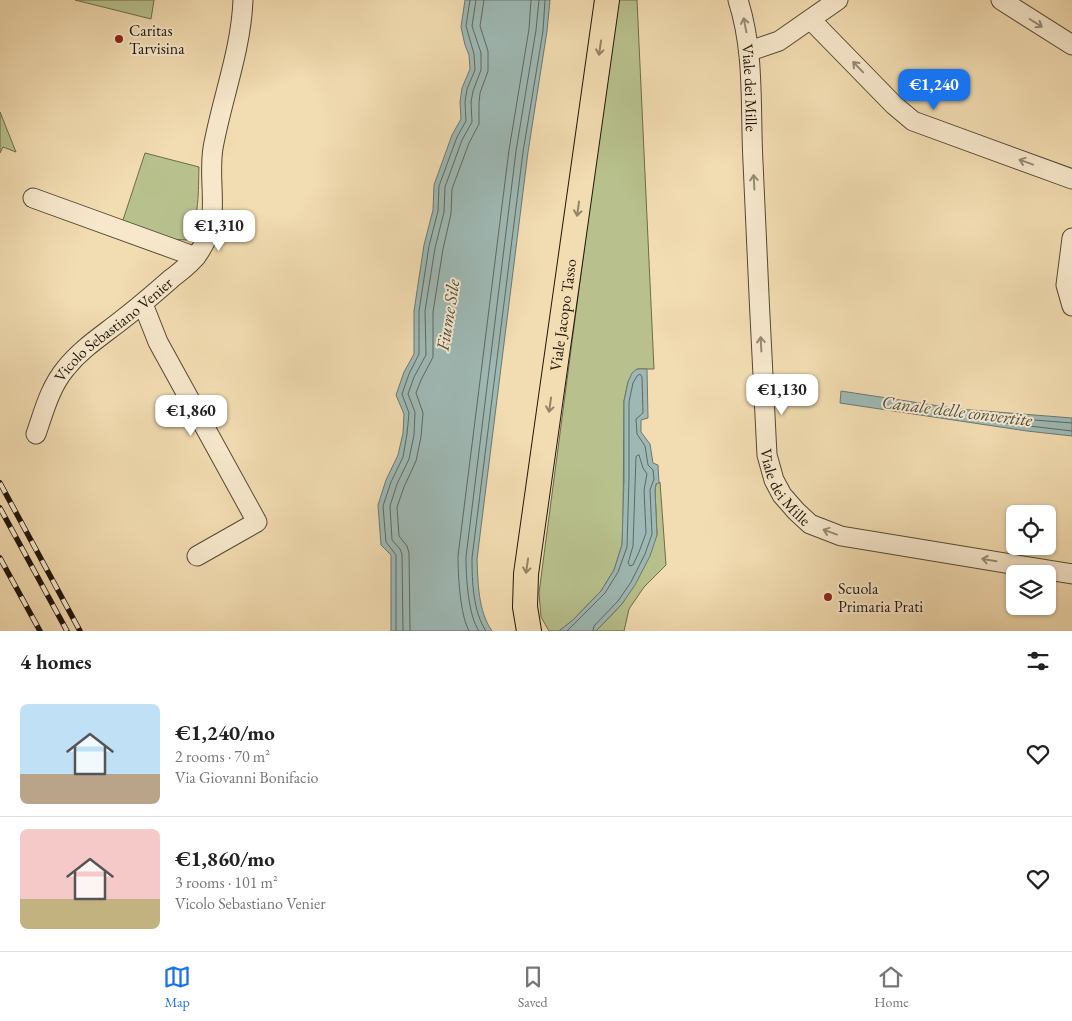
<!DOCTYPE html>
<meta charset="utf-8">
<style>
:root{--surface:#fff;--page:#f2f2f2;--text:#222;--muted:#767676;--line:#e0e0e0;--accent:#1a73e8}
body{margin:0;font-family:"EB Garamond",serif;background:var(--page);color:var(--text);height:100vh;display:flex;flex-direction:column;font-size:19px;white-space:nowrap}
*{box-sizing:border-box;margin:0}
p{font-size:16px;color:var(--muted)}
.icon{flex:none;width:28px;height:28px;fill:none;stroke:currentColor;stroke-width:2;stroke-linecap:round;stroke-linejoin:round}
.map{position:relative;height:631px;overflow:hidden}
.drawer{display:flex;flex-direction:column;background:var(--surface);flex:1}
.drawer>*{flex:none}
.controls{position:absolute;left:1006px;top:505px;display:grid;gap:10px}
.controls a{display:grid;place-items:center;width:50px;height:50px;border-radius:8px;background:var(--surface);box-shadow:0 1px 4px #0004;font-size:25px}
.price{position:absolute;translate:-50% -42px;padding:0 11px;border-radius:10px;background:#fff;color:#222;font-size:16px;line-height:32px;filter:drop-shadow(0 1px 2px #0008)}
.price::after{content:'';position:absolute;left:50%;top:30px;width:15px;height:11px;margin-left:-8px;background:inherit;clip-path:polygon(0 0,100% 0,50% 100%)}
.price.on{background:var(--accent);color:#fff}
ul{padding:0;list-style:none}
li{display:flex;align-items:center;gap:15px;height:125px;padding:0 20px}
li+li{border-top:1px solid var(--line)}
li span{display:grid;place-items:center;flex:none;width:140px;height:100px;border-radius:8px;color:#555}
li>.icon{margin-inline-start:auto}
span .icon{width:60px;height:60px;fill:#fffc;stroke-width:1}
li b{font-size:21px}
h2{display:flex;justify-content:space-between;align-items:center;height:60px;padding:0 20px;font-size:21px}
.tabs{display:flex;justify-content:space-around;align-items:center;height:70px;border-top:1px solid var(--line);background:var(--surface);font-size:14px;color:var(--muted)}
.tabs a{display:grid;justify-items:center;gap:2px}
.tabs .on{color:var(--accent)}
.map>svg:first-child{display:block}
.green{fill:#b8c18d;stroke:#6c6c4b}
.water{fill:#9eb9b5;stroke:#6c7870}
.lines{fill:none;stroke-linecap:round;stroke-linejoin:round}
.shore{stroke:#5f685f;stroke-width:1}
.minor-casing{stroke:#544833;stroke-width:21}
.major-casing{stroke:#201609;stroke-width:26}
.minor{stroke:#f7e8cc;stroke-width:19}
.major{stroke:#f2dcb1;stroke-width:24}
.rail-casing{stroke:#201609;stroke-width:5.5}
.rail{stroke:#f7e8cc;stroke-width:4;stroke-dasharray:11;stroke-linecap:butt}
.oneway{stroke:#968a74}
.oneway2{stroke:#948365}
.poi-dot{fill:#8f2418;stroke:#f7e8cc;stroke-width:2}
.labels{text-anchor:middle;stroke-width:4;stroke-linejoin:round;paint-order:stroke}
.poi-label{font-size:16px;fill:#201609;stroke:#f7e8cc;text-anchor:start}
.street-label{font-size:16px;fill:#201609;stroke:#f7e8cc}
.water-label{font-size:18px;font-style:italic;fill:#4c4f45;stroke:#f7e8cc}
</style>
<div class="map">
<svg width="1072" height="631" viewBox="0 0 1072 631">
<rect width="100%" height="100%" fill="#f2dcb1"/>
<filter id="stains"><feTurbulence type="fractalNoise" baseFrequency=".004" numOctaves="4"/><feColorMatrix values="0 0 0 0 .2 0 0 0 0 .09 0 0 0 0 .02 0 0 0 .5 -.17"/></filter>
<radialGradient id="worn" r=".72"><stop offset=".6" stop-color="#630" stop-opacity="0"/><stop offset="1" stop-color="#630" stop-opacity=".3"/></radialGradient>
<!-- green -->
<path class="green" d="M75,0H154L151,19Z
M617,0H637L654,369H637L628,382L624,401L623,526L622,545L614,570L601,591L573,620L559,631H549L541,617L539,593Z
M0,112L16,152L3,147L0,153Z
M145,153L199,167C198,192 200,217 187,240L168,239L122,223Z
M660,482L666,565L644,587L629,609L624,631H596L622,604L657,535L655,490L656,484Z"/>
<!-- water -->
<path class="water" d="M465,0H550L547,31L528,152L477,559C478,583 478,611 492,631H391V555L381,545L378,505L386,480L398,455L403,433L404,414L396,395L404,372L414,354V311L424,245L433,210L434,185L452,135L461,119L460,102L462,88L470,69L469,55L465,45L461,27Z
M637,369H647L648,418L641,420V432L650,444L653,463L658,465L659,483L656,484L655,490L657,535L650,556L635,585L622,604L596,631H559L573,620L601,591L614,570L622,545L624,479V401L628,382L632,373Z
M841,391L959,409L1072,418V436L1027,431L840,403Z"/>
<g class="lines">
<!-- shore -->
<path class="shore" d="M1072,423L996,417L993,419L995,422L1072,431
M639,455L643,468L647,474L644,490L646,533L639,552L633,565L630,566L628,563L633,546L636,457Z
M396,631V555L386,542L383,506L391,482L403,457L407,434L409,413L402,394L409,374L419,354V311L429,246L438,211L439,186L457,137L466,121L465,102L467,89L475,70L474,54L466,26L470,0
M403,631L402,554L400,549L392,540L390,506L397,484L409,459L414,435L415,412L408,394L414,377L426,355L425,311L435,248L444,212L445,187L462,140L472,122L471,102L473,91L481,70V53L472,26L476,0
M410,631L409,553L407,546L399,536L397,507L404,487L416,461L421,437L423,413L416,393L421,380L433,357V312L443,249L451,214L452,189L469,143L479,124V103L480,93L488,71V51L480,26L484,0
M469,631C460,615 458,575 458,556L509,150L529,29L531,0
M479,631C468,616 466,576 466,557L516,151L536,30L539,0
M486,631C473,612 472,581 472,558L523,152L543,31L545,0
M567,631L605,593L618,572L627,547L629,479V402L633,383L637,376L640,374L642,377L643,413L636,419L637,434L645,446L648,465L653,470L654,479L650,490L652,534L645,554L631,582L618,601L594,626L593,631"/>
<defs>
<g id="minor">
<path id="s1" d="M738,0C755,53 750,107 753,162C757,260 762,357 767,455L774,480L782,495L796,511L810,524L841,536L1072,574"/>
<path d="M1001,0L1072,45"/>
<path d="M811,20L894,105L913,121L1072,179"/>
<path d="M750,51L779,41L838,0"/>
<path d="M33,198L196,257"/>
<path d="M1072,238L1066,285L1072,306"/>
<path d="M143,304L158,342L257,522L197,556"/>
<path id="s2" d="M36,434C44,411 50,387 66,368C82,348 103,335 123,319C140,306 156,292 172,278C181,271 191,264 197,255C223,221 207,186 213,148C222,98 241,51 243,0"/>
</g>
<g id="major">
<path id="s3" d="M529,631L525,607L526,574L607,0"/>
</g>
</defs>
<!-- minor casing -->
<use href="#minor" class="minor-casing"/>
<!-- major casing -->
<use href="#major" class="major-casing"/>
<!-- minor -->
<use href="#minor" class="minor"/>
<!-- major -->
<use href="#major" class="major"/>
<defs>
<path id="rail" d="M0,483L80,631
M0,508L67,631
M0,558L40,631"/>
</defs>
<!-- rail casing -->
<use href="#rail" class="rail-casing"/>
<!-- rail -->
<use href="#rail" class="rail"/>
</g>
<!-- one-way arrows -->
<defs><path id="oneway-shaft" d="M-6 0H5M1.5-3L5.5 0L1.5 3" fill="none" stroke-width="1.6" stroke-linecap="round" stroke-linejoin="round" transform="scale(1.25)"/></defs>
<g class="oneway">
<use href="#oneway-shaft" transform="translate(1036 23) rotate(32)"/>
<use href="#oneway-shaft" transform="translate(745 25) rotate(-101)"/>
<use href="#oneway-shaft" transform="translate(858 67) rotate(-134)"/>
<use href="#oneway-shaft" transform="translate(1026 162) rotate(-160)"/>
<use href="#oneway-shaft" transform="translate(754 182) rotate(-93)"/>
<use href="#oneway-shaft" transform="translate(761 344) rotate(-93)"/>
<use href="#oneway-shaft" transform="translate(830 532) rotate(-160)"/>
<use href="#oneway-shaft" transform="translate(989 560) rotate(-171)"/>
</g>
<g class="oneway2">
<use href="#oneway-shaft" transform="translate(600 48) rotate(98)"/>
<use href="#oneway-shaft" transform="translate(578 209) rotate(98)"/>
<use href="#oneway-shaft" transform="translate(550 405) rotate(98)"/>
<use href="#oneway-shaft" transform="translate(527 566) rotate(98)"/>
</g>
<!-- markers -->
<g class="poi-dot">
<circle cx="119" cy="39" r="5"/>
<circle cx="828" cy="597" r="5"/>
</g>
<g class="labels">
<!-- poi labels -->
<g class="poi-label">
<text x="129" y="36">Caritas<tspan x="129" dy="18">Tarvisina</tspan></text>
<text x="838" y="594">Scuola<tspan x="838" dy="18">Primaria Prati</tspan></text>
</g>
<!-- street labels -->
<g class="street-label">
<text dy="6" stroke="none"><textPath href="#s1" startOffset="89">Viale dei Mille</textPath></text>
<text dy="6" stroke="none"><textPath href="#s3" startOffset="319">Viale Jacopo Tasso</textPath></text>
<text dy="6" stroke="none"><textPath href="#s2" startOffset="134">Vicolo Sebastiano Venier</textPath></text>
<text dy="6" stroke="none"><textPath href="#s1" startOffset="494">Viale dei Mille</textPath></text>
</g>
<!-- water labels -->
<g class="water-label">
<text transform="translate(448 315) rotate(-81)" y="6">Fiume Sile</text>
<text transform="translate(957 411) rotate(7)" y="6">Canale delle convertite</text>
</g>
</g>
<rect width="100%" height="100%" filter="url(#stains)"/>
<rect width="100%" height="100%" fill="url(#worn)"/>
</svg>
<div class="controls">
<a><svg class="icon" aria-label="locate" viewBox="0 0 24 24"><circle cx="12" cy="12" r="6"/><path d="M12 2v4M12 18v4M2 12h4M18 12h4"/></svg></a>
<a><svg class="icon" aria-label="layers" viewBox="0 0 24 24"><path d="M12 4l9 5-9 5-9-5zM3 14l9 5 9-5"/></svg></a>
</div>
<b class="price on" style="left:934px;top:111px">€1,240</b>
<b class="price" style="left:219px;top:252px">€1,310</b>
<b class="price" style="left:782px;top:416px">€1,130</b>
<b class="price" style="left:191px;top:437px">€1,860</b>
</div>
<section class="drawer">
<h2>4 homes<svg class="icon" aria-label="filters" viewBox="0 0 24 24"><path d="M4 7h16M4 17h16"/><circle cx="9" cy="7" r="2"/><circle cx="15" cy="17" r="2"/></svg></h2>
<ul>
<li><span style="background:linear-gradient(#bfe0f5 70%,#b9a48a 0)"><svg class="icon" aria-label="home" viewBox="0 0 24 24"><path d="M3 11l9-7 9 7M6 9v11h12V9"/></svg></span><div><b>€1,240/mo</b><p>2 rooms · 70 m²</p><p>Via Giovanni Bonifacio</p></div><svg class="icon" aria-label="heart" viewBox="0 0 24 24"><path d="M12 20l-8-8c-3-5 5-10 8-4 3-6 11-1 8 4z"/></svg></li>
<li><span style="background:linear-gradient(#f6c9c9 70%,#c2b280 0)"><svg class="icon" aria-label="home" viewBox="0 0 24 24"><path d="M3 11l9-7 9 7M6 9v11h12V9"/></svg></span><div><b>€1,860/mo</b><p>3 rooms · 101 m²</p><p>Vicolo Sebastiano Venier</p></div><svg class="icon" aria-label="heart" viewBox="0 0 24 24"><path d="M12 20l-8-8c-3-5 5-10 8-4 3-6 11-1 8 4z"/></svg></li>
</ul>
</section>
<nav class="tabs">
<a class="on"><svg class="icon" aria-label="map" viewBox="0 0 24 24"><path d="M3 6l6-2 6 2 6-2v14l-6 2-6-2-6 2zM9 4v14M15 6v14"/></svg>Map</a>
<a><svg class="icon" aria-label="saved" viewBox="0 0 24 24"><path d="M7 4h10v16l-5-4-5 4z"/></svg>Saved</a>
<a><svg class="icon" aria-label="home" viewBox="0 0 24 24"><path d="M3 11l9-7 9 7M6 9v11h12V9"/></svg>Home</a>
</nav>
